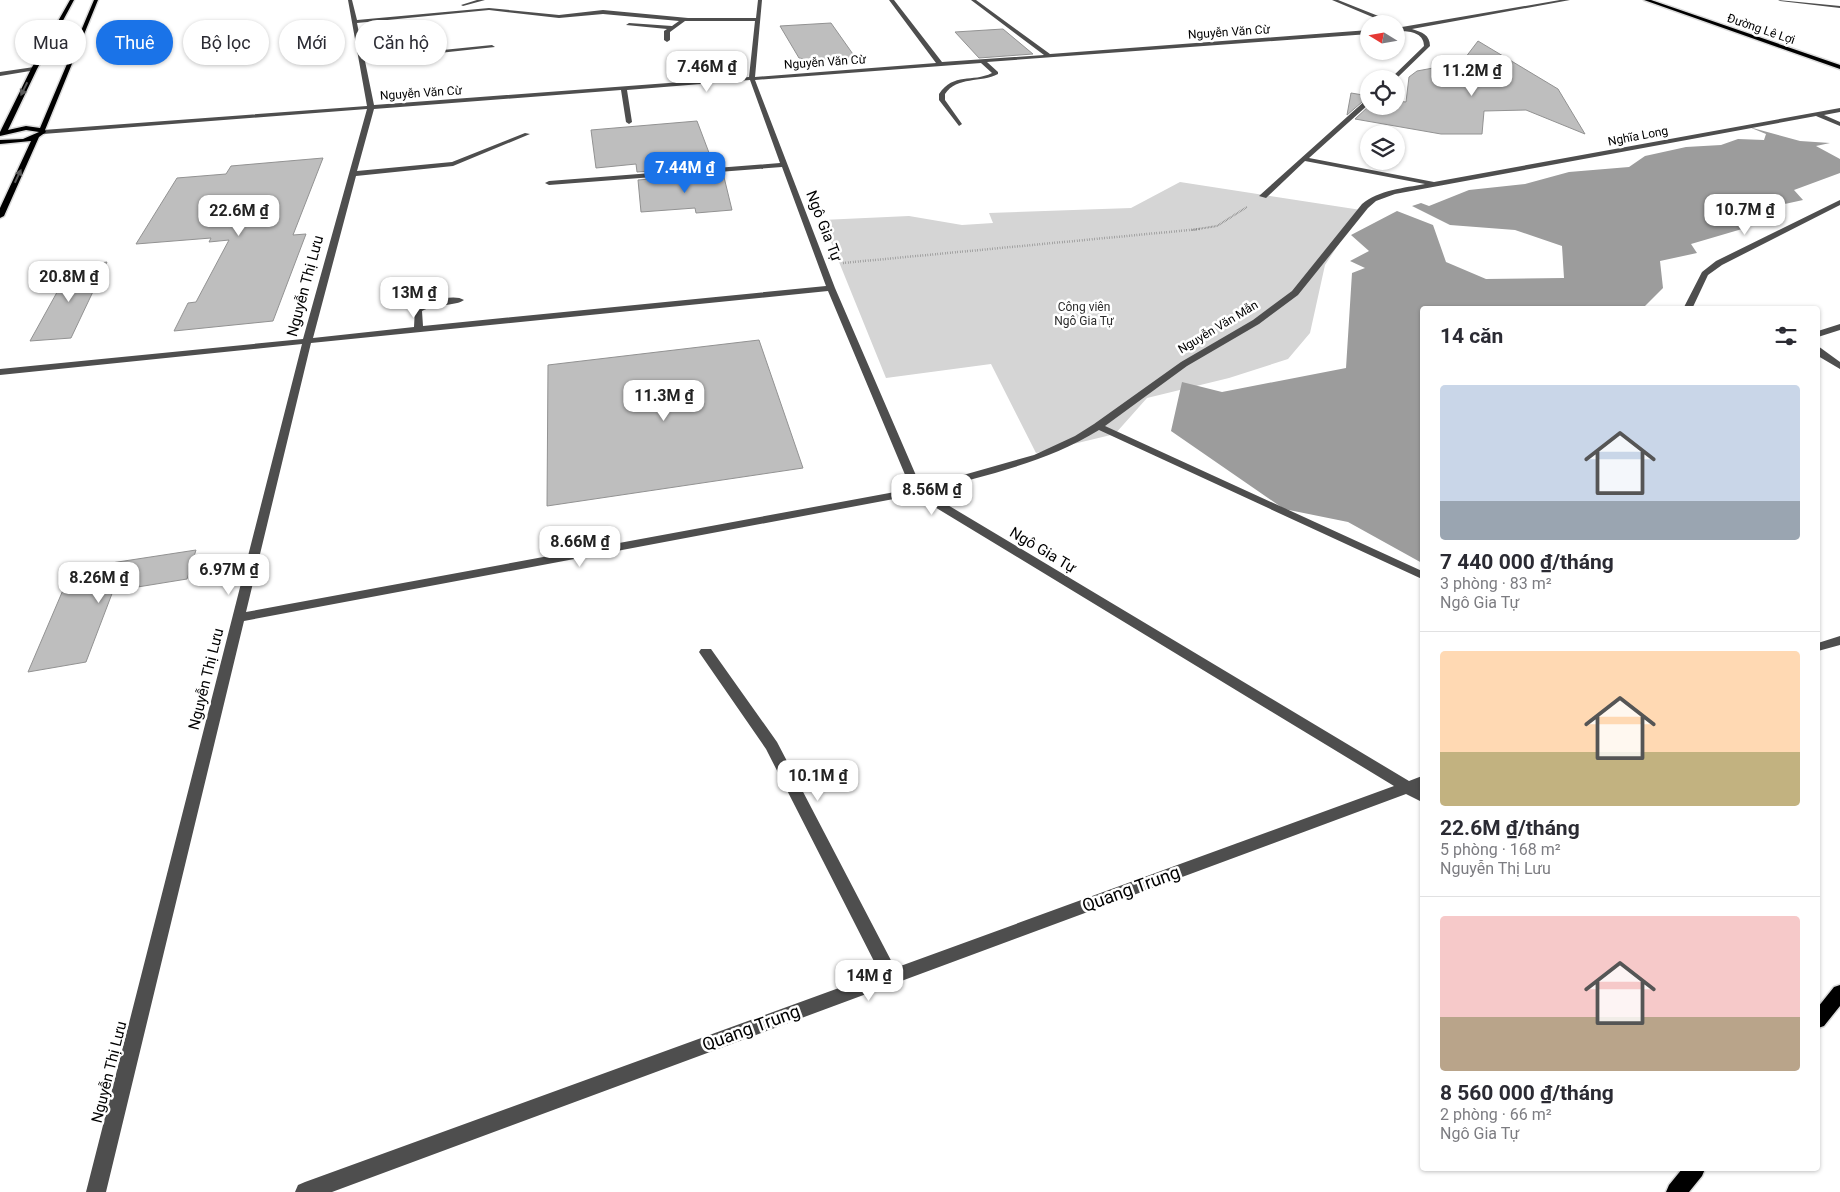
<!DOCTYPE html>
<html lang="vi">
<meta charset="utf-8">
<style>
:root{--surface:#fff;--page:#f7f7f7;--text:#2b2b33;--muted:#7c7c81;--line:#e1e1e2;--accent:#1a73e8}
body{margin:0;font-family:Roboto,sans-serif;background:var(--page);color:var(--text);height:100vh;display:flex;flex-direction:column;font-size:19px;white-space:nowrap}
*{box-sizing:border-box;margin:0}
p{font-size:16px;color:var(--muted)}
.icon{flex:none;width:28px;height:28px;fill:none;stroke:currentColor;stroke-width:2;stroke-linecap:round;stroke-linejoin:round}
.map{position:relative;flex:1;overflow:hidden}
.panel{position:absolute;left:1420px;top:306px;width:400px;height:865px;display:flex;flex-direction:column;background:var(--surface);border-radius:5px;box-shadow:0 1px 4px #0004}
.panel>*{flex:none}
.guide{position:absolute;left:15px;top:20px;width:475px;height:45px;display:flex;gap:10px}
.needle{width:32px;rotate:281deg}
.tools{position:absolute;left:1360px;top:15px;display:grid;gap:10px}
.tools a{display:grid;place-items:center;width:45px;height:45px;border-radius:50%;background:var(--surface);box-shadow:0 1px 4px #0004;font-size:25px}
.price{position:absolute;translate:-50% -42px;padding:0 11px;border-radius:10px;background:#fff;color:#222;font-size:16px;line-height:32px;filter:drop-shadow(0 1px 2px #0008)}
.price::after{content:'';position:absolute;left:50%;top:30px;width:15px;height:11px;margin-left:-8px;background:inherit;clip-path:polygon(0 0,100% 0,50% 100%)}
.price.current{background:var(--accent);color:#fff}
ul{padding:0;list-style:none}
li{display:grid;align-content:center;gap:10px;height:265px;padding:0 20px}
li+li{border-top:1px solid var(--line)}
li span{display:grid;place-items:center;height:155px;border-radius:5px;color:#555}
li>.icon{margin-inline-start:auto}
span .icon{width:90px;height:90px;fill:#fffc;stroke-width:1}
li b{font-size:21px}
h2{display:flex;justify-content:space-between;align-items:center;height:60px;padding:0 20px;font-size:21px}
.pill{padding:0 18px;border-radius:22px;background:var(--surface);box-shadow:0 1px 4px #0004;font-size:18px;line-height:45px}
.pill.current{background:var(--accent);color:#fff}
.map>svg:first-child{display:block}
.green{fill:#d5d5d5}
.water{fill:#9c9c9c}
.building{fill:#bebebe;stroke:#929292}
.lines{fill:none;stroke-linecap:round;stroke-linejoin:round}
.major-casing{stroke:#dbdbdb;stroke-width:3}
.path-far1{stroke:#707070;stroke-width:2;stroke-dasharray:0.5 1;stroke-linecap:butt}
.path{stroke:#707070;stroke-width:2.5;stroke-dasharray:0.5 2;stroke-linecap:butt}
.minor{fill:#4e4e4e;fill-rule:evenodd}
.major{fill:#000;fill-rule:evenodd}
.oneway{fill:#595959}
.labels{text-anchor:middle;stroke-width:5;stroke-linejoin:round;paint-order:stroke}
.far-street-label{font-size:12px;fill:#000;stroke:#fff}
.far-park-label{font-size:12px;fill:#2c2c2c;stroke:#fff}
.street-label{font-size:15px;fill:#000;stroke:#fff}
.near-street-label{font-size:18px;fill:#000;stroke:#fff}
</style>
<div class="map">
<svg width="1840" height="1192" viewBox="0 0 1840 1192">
<rect width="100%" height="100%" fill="#fff"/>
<!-- green -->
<path class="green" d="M1180,182L1361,210L1325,265L1310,333L1288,359L1229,378L1147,398L1115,434L1036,453L991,364L886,378L822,220L909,216L962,225L993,223L989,213L1131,208Z"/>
<!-- water -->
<path class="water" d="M1749,127L1800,141L1830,143L1816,146L1840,159V173L1794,190L1803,200L1771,207L1777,214H1753L1742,229L1691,244L1697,253L1660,261L1663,288L1642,309H1422V563L1348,522L1284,509L1171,431L1182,382L1222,392L1346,368L1352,273L1365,268L1350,261L1369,251L1351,235L1397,211L1433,225L1446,262L1486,279L1564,278L1562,246L1515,230L1450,225L1412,206L1421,203L1429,206L1469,190L1525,184L1569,172L1629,167L1645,156L1686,147L1721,145L1738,139L1764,140L1766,134Z"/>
<!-- building -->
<path class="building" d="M831,23L855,57L810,60L799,58L780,26Z
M1003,29L1033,54L979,58L955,32Z
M1478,41L1558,89L1585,134L1526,110L1484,111L1482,134H1441L1355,119L1369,106H1396V101L1406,102L1409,77L1417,71L1433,68L1459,66Z
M1351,93L1369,96L1347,115Z
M697,121L714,166L637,172L636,164L596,168L591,130Z
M323,158L293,235L306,234L273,321L174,331L188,303L196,302L229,240L209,242L211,238L136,244L177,178L226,174L231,166Z
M723,173L732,210L696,213L695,208L641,212L638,180Z
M107,262L71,338L30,341L71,267Z
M759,340L803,468L547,506L548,365Z
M196,550L187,579L113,591L86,662L28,672L72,569Z"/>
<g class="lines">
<defs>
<path id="major" d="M70,0H74L37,69L8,130L26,126L40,128L94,0H98L45,130L46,132L39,137L4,216L0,218V208L31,141L0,144V140L23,139L39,132L26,130L0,136V132L31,69Z
M1644,0H1651L1840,65V69Z
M1840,985V1006L1824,1026L1818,1028V1007L1834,987Z
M1682,1169H1705L1702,1176L1689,1192H1666L1669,1185Z"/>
</defs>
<!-- major casing -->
<use href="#major" class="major-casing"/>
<!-- path-far1 -->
<path class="path-far1" d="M1192,230L1217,226L1247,207"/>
<!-- path -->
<path class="path" d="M843,263L1200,229"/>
<!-- minor -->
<path class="minor" d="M348,0H352L357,20L489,8L559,15L603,10L688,18H756L758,0H762L755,77L936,63L889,0H894L942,62L1044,55L971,0H976L1050,54L1369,30V34L987,62L998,72V74C981,83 957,76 945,94V100L962,124L959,126L939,100V94C954,72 972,83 992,73L981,63L755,80L835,288L921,487L1034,455L1075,436L1094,424L1181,362L1253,320L1292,291L1362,204C1379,190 1404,188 1425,184L1305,161L1266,198L1259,196L1367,99L1369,98V104L1309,158L1434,182L1840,108V112L1824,115L1840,122V126L1816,116L1395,194L1376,201L1368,208L1298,295L1259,324L1187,366L1105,426L1422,571V579L1099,430C1046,463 985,475 926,492L1409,781L1422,776V802L1406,794L332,1192H295L298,1185L305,1182L880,973L766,749L701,655L699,652L701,649H711L777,742L895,968L1394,786L915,495L244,621L106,1192H86L302,344L0,375V369L303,339L367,109L43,134L40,132L43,130L367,106ZM489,10L559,18L603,14L679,21L672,26L629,23L626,25L667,29L664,31V40L667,42L670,40V32L685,21H755L749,77L374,105L365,61L495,47L492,45L364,58L357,23ZM750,80L780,163L549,181L545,183L549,185L782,167L826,286L423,326L422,311C435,304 456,306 464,300C454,293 426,302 415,308L414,327L313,338L356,176L453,166L530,134L525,133L452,162L357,171L374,109L621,90L626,122L629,124L632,122L627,90ZM828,291L911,489L246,612L311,343Z
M477,0H485L463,6L461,5Z
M1332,0H1338L1396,23L1397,24H1389Z
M1560,0H1570L1412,29C1422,32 1430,35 1430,46L1396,79H1390L1424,46C1424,32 1407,30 1396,32V28Z
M1778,0L1840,6V8L1780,1Z
M34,67L36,70L0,76V72Z
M1840,200V205L1722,265L1708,275L1692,309H1683L1702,272L1716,261Z
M1840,324V330L1818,337V331Z
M1818,346L1840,362V369L1818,356Z
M1840,636V645L1818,651V643Z"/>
<!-- major -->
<use href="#major" class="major"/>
</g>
<!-- one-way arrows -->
<defs><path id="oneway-solid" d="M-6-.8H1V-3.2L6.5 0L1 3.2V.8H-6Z" transform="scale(1.25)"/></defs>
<g class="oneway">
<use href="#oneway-solid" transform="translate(24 89) rotate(116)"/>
<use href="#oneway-solid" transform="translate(18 176) rotate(-65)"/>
</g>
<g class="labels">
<!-- far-street labels -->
<g class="far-street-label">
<text transform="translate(1761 29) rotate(19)" y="4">Đường Lê Lợi</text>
<text transform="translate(1229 32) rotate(-4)" y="4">Nguyễn Văn Cừ</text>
<text transform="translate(825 62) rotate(-4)" y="4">Nguyễn Văn Cừ</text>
<text transform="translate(421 93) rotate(-4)" y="4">Nguyễn Văn Cừ</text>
<text transform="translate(1638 136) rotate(-11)" y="4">Nghĩa Long</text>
<text transform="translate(1218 327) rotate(-31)" y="4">Nguyễn Văn Mẫn</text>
</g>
<!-- far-park labels -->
<g class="far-park-label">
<text x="1084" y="311">Công viên<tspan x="1084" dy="14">Ngô Gia Tự</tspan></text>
</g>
<!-- street labels -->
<g class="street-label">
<text transform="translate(824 226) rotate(69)" y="5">Ngô Gia Tự</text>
<text transform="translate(305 286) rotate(-75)" y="5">Nguyễn Thị Lưu</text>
<text transform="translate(1043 550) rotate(31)" y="5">Ngô Gia Tự</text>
<text transform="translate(206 679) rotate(-76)" y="5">Nguyễn Thị Lưu</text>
<text transform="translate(109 1072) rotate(-76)" y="5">Nguyễn Thị Lưu</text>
</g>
<!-- near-street labels -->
<g class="near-street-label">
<text transform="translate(1131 889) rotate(-20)" y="6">Quang Trung</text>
<text transform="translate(751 1028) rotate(-20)" y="6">Quang Trung</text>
</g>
</g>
</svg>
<div class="tools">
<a><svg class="needle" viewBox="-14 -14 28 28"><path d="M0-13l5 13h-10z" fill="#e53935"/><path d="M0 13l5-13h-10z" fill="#7c7c81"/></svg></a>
<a><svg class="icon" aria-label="locate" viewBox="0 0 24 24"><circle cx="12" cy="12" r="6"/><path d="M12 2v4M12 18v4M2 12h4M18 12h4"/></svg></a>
<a><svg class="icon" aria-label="layers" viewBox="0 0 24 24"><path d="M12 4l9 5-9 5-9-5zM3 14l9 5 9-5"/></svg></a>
</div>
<b class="price" style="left:707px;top:93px">7.46M ₫</b>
<b class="price" style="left:1472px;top:97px">11.2M ₫</b>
<b class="price current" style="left:685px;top:194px">7.44M ₫</b>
<b class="price" style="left:1745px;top:236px">10.7M ₫</b>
<b class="price" style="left:239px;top:237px">22.6M ₫</b>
<b class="price" style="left:69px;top:303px">20.8M ₫</b>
<b class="price" style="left:414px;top:319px">13M ₫</b>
<b class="price" style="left:664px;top:422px">11.3M ₫</b>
<b class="price" style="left:932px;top:516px">8.56M ₫</b>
<b class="price" style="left:580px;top:568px">8.66M ₫</b>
<b class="price" style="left:229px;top:596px">6.97M ₫</b>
<b class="price" style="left:99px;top:604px">8.26M ₫</b>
<b class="price" style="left:818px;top:802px">10.1M ₫</b>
<b class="price" style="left:869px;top:1002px">14M ₫</b>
<div class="guide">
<a class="pill">Mua</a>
<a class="pill current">Thuê</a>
<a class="pill">Bộ lọc</a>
<a class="pill">Mới</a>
<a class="pill">Căn hộ</a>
</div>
<section class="panel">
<h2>14 căn<svg class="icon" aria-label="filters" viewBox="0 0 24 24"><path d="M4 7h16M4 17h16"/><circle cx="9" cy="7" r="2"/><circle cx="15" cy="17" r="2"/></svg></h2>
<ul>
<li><span style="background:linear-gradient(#c9d6e8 75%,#9aa5b1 0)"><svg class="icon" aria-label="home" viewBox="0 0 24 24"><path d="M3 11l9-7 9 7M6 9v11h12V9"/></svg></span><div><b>7 440 000 ₫/tháng</b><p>3 phòng · 83 m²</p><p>Ngô Gia Tự</p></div></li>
<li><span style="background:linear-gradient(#ffd9b3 65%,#c2b280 0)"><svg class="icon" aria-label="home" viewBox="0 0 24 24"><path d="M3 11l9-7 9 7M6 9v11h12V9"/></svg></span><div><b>22.6M ₫/tháng</b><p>5 phòng · 168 m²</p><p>Nguyễn Thị Lưu</p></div></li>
<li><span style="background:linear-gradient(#f6c9c9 65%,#b9a48a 0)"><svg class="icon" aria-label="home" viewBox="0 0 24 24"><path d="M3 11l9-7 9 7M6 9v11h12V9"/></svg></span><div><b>8 560 000 ₫/tháng</b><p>2 phòng · 66 m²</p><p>Ngô Gia Tự</p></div></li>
</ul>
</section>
</div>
